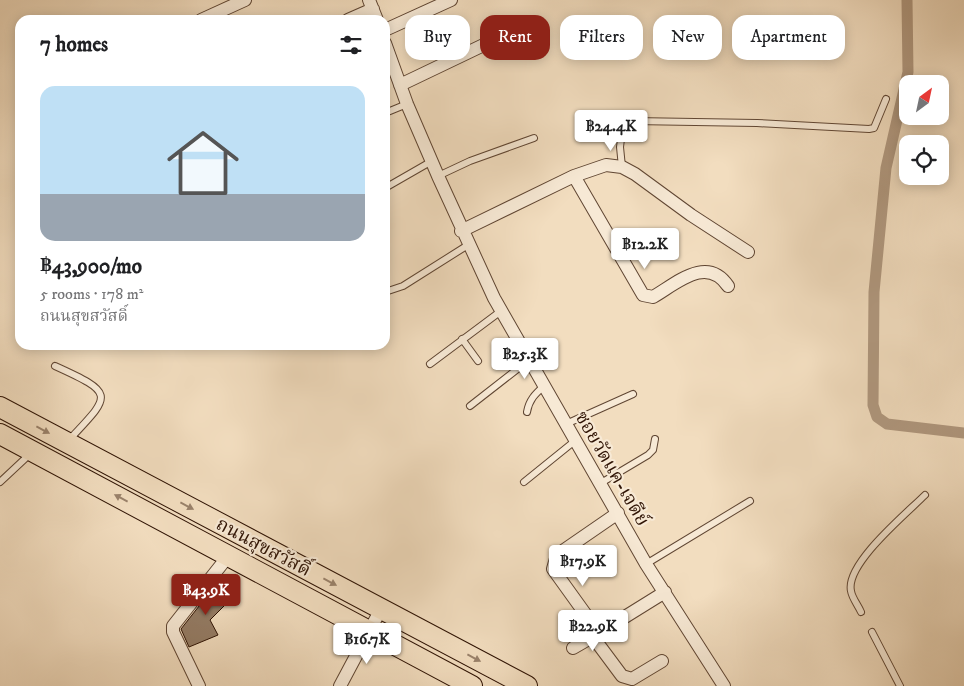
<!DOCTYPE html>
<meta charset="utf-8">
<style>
:root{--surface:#fff;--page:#f6f6f6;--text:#202124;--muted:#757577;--line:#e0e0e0;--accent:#8f2418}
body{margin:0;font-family:"IM FELL DW Pica","Noto Serif Thai",serif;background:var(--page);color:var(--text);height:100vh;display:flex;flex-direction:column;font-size:19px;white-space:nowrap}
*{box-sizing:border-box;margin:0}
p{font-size:16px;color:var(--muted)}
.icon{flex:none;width:28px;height:28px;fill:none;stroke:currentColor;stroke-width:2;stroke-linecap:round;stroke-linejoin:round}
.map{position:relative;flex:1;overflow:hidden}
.panel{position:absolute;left:15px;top:15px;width:375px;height:335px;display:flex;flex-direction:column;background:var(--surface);border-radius:15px;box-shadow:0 2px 12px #0003}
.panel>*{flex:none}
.hud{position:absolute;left:405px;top:15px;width:475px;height:45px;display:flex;gap:10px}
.needle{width:32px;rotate:33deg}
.fabs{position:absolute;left:899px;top:75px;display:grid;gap:10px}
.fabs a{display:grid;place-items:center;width:50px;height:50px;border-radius:10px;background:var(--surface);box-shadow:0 2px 12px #0003;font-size:25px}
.price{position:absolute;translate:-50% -42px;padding:0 11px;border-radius:5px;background:#fff;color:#222;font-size:16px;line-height:32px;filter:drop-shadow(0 1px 2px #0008)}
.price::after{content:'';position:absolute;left:50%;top:30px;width:15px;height:11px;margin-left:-8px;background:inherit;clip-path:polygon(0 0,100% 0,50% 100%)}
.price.selected{background:var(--accent);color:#fff}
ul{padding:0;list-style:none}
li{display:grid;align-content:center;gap:10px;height:265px;padding:0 25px}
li+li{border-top:1px solid var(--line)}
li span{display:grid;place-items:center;height:155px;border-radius:15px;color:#555}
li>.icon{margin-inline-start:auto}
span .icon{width:90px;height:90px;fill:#fffc;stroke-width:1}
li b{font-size:21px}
h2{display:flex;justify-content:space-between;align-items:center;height:60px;padding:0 25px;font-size:21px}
.tag{padding:0 18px;border-radius:15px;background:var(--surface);box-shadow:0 2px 12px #0003;font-size:18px;line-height:45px}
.tag.selected{background:var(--accent);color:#fff}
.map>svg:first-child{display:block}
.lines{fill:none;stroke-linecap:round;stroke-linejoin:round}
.canal{stroke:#b0987f;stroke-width:11}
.building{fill:#947c65;stroke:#2f1304}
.lane-casing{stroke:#604633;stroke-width:8}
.street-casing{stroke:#604633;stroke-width:14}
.primary-casing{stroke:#2f1304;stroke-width:22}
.lane{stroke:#f7e9d5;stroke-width:6}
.street{stroke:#f7e9d5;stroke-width:12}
.primary{stroke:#f2ddbf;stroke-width:20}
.oneway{fill:#9a826b}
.labels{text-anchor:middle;stroke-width:4.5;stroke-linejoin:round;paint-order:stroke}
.street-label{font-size:19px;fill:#2f1304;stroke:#f7e9d5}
</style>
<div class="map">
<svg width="964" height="686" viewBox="0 0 964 686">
<rect width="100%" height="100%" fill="#f2ddbf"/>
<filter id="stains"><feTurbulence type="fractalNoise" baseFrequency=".004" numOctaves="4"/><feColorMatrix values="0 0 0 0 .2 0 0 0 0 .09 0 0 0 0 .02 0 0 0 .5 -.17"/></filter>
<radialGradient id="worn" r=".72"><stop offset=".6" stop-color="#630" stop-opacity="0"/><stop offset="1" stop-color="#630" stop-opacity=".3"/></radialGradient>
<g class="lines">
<!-- canal -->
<path class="canal" d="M907,0L908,72L886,168L874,292L873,405L877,417L887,424L964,433"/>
</g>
<!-- building -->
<path class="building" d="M218,582L234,596L210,620L218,635L189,647L181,629Z"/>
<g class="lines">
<defs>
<path id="lane" d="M385,113L407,104
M622,167L620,147L622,131L633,121L757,123L869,129L874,128L886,99
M438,176L470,161L534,138
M385,188L432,161
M385,292L403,286L468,245
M462,339L478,361
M430,364L501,311
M55,366C117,394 111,395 68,441
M470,406L529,360
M527,412C529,400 535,394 544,386
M566,424L633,394
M0,482L30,454
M524,482L576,440
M601,483L648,455L653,450L655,439
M646,564L750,501
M861,612C858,605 852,598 851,591C845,564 907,513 925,495
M872,632L900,686"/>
<path id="street" d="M369,0L377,20
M201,20L245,0
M348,20L373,9
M385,30L451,0
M385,43L407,104L438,176L494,298L646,564L724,686
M400,85L494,40
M574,176L643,295L653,297C677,283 707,255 728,286
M461,231L574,176L606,165L622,167L635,174L691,215L748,252
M618,513L557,555L553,569L599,633L665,592
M593,637L622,676L632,679L662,661
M573,648L599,633
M199,686L173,632V626L229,555
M340,686L381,609"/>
<path id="primary" d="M0,407L527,686
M0,434L472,686"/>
</defs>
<!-- lane casing -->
<use href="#lane" class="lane-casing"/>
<!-- street casing -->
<use href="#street" class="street-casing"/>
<!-- primary casing -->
<use href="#primary" class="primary-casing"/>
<!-- lane -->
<use href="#lane" class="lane"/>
<!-- street -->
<use href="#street" class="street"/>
<!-- primary -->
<use href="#primary" class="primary"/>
</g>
<!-- one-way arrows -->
<defs><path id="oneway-solid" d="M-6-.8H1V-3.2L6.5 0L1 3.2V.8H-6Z" transform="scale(1.25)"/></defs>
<g class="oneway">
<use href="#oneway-solid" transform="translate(43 430) rotate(28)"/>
<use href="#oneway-solid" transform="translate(121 498) rotate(-152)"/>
<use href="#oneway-solid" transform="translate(187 506) rotate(28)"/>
<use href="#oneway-solid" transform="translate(330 582) rotate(28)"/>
<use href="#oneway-solid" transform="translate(474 658) rotate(28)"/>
</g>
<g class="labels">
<!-- street labels -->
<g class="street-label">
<text transform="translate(613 468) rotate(60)" y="7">ซอยวัดแค-เจดีย์</text>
<text transform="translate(264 546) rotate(28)" y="7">ถนนสุขสวัสดิ์</text>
</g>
</g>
<rect width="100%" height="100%" filter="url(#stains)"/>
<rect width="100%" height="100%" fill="url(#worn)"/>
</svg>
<div class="fabs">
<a><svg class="needle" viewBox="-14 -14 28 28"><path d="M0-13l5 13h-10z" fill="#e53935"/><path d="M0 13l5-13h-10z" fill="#757577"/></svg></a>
<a><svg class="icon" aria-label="locate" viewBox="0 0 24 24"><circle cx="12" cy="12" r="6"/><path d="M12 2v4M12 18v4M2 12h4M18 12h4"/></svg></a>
</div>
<b class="price" style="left:611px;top:152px">฿24.4K</b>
<b class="price" style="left:645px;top:270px">฿12.2K</b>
<b class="price" style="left:525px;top:380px">฿25.3K</b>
<b class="price" style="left:583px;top:587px">฿17.9K</b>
<b class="price selected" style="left:206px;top:616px">฿43.9K</b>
<b class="price" style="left:593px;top:652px">฿22.9K</b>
<b class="price" style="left:367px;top:665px">฿16.7K</b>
<div class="hud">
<a class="tag">Buy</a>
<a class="tag selected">Rent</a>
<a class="tag">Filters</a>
<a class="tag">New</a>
<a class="tag">Apartment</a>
</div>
<section class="panel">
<h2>7 homes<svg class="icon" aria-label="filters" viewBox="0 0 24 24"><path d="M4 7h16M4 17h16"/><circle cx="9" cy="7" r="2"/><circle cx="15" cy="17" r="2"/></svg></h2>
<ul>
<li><span style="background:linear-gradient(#bfe0f5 70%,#9aa5b1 0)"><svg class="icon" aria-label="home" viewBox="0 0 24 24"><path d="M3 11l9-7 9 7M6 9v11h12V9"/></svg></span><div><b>฿43,900/mo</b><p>5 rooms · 178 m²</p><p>ถนนสุขสวัสดิ์</p></div></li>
</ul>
</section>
</div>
